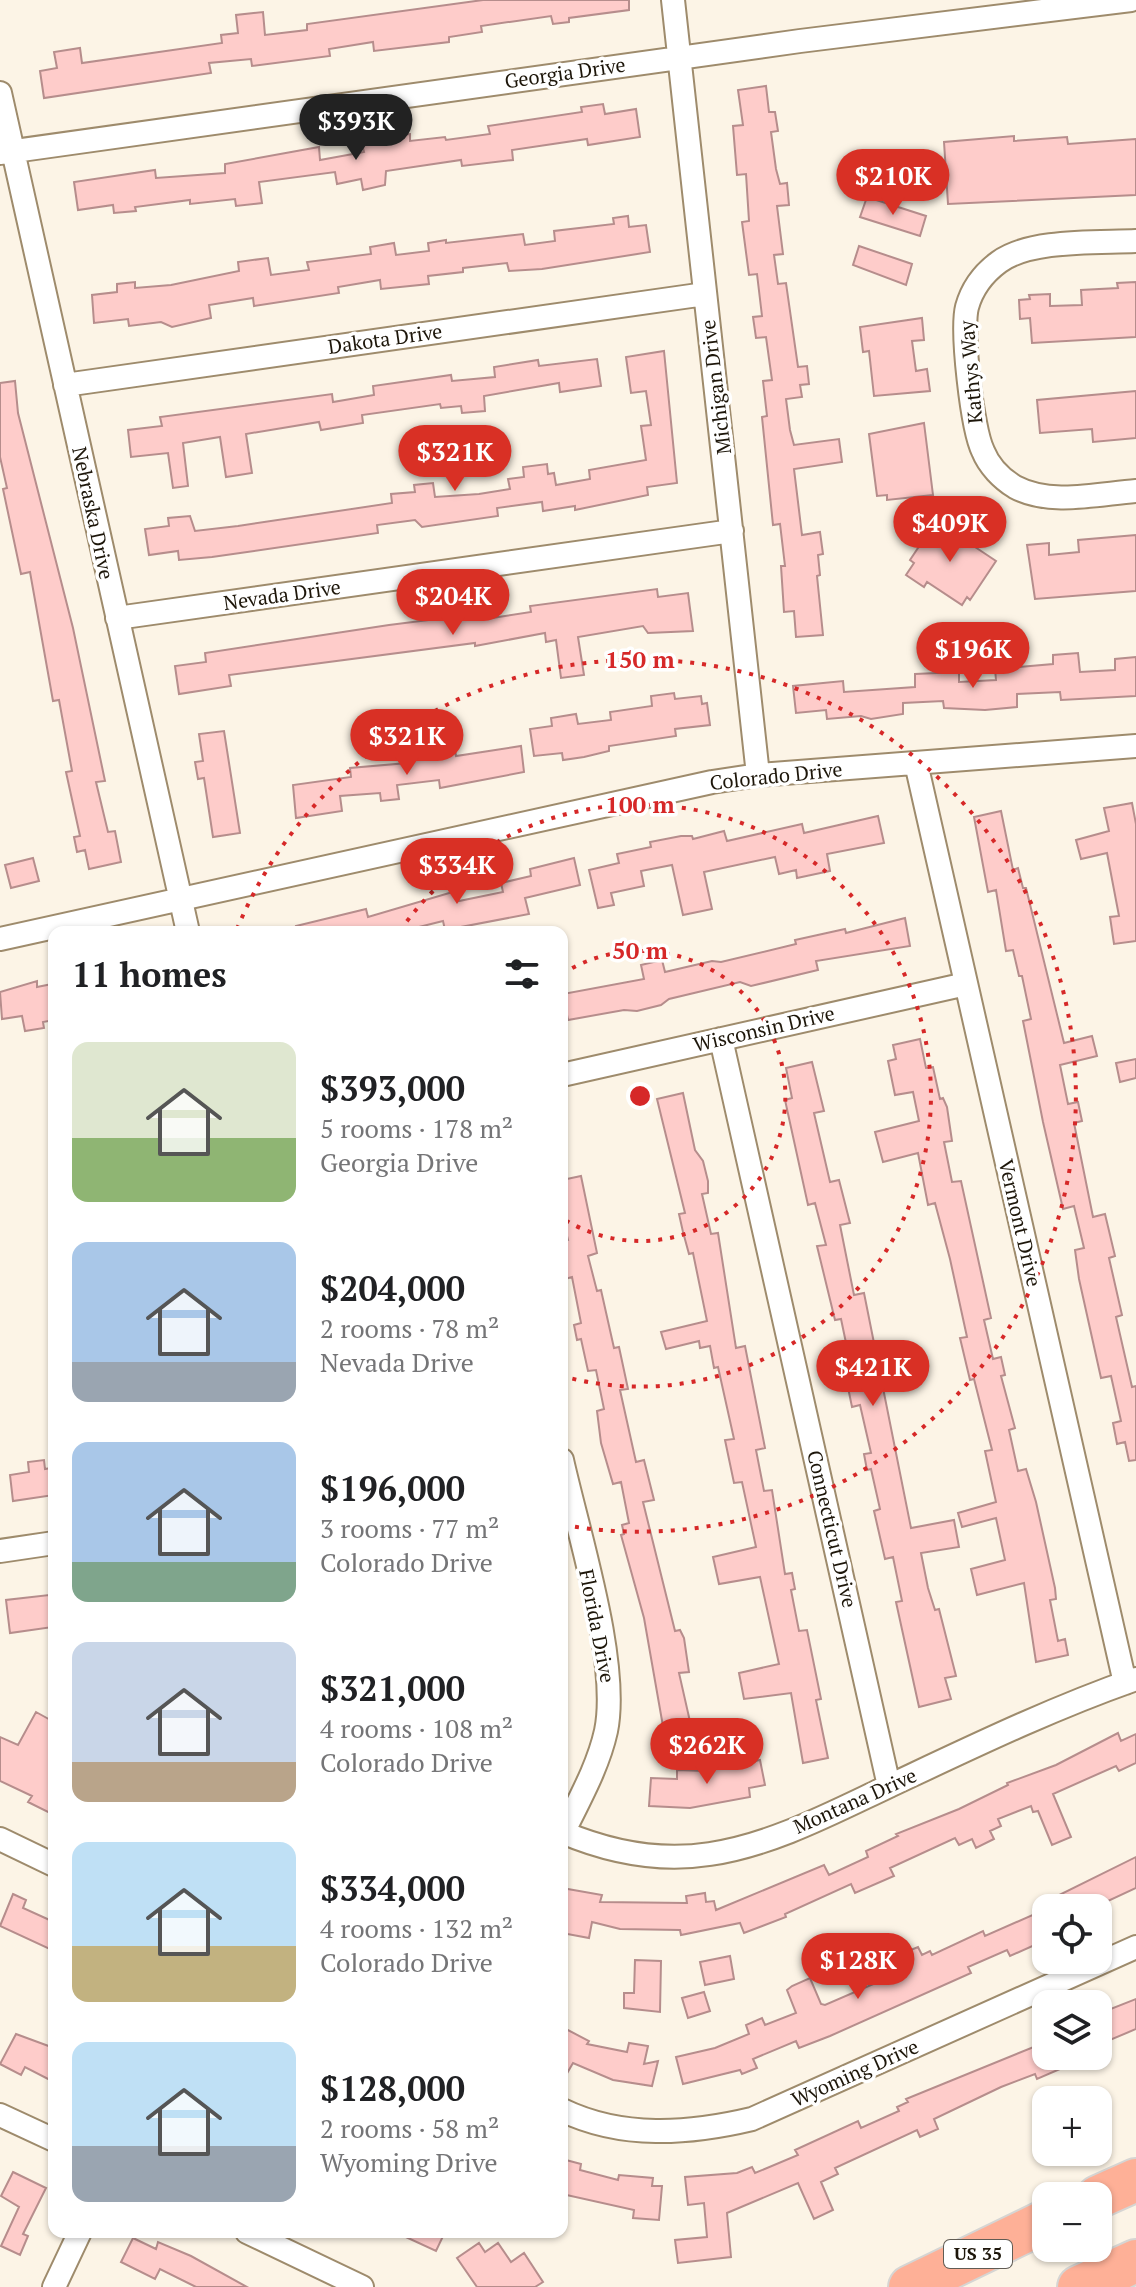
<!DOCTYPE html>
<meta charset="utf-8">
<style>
:root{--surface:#fff;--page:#f6f6f6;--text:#202124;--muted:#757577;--accent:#d93025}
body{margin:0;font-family:"PT Serif",serif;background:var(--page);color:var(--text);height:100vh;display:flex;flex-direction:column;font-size:30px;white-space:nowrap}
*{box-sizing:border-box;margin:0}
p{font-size:26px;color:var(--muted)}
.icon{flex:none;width:44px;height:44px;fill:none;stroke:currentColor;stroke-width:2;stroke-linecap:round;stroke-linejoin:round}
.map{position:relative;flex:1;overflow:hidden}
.details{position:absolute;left:48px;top:926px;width:520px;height:1312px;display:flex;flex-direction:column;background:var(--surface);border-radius:16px;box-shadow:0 2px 6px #0004}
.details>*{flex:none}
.buttons{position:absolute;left:1032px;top:1894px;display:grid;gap:16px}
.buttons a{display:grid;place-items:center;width:80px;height:80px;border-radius:16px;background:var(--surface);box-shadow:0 2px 6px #0004;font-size:40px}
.price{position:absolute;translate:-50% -68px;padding:0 18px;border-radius:28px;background:var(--accent);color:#fff;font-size:26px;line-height:52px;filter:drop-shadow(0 2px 4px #0008)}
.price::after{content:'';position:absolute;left:50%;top:48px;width:24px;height:18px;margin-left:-12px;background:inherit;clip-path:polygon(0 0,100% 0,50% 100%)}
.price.current{background:#222;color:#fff}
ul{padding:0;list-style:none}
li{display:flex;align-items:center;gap:24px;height:200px;padding:0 24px}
li span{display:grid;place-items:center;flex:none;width:224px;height:160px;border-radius:16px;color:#555}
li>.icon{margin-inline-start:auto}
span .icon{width:96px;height:96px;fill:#fffc;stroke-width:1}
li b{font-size:34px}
h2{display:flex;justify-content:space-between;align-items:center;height:96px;padding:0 24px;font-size:34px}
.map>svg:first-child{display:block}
.building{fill:#feccca;stroke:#b68d8c;stroke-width:2}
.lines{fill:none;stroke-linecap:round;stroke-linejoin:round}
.street-casing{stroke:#9e8b6c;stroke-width:26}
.highway-casing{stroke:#d6d5d3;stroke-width:46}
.street{stroke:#fff;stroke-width:22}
.highway{stroke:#feb097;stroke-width:42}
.ring{fill:none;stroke:#d62828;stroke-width:4;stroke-dasharray:4 8}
.labels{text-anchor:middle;stroke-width:7;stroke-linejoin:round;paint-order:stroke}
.shield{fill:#fff;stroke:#615c54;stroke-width:2}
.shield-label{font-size:18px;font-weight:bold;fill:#1d160a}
.street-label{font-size:20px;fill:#1d160a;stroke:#fff}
.centre{fill:#d62828;stroke:#fff;stroke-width:4}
.ring-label{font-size:24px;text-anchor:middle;font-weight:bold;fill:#d62828;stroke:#fff;stroke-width:7;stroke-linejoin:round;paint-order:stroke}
</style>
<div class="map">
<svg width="1136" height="2287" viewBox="0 0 1136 2287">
<rect width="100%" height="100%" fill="#fcf4e6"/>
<!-- building -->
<path class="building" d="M483,0H629V10L569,18V22L553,24L551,16L481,26L482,32L449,37V42L374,51L373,42L329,49L330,56L252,66L251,59L209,63L211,73L44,98L40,71L57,68L54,52L80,48L82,63L222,43L221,35L238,33L236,15L263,12L265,35L307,30V24Z
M766,86L769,112H775L778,131L771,132L776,169L780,184L787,183L789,205L777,206L783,254L774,255L778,284L786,283L798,367L807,366L809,384L800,385L802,397L786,399L790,430L794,445L839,439L842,462L794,469L802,535L820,532L823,554L818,555L820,575L817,576L823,635L796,637L794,611L784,612L781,566H785L780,524L773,525L762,417L767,416L763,381L772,380L766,337L756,338L753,317L762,316L757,274L749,275L742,222L749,221L746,174L737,175L733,126L743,125L738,90Z
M603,104L605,114L636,109L640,137L588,145L587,139L512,150L513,160L462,166L461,160L386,171L385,185L363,190L361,179L337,184L335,172L259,182L262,203L236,206L235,199L190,204V200L135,207L136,211L114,213L113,205L78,210L74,182L155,170L156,178L225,173V164L319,147L320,160L364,152L362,144L393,136L410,134V141L445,137L446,140L490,134L488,126L582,112L581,107Z
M1014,136V141L1067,137L1068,144L1136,139V195L948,204L944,142Z
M867,197L926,216L920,236L860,217Z
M628,216L629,227L646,225L650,252L542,269L509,271L507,263L463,268V272L428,276L429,284L381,289L380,280L338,287L339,293L254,306L253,298L209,305L211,318L172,327L161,322L129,326L128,319L94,323L92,295L117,292V284L135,282V288L171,285L239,271L238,262L268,258L271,275L309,270L307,262L371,254L370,247L394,243L396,255L429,251L428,243L446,240V243L523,234L525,245L555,241L554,231L614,224L613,218Z
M859,246L912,264L906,285L853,265Z
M1136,282V337L1032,343L1030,318L1020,319L1019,300L1030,299L1029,295L1050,294V306L1082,305L1081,290L1118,288L1117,283Z
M922,318L924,340L912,341L916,371L927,369L930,391L874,396L869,351L863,352L860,327Z
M664,351L677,483L647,487L648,495L575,510V506L543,511L542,502L497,508L498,516L422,527L415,520L377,525L378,533L212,557L179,560L178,551L149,555L145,529L169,526L168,518L190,516L195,531L238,526L392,503L391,494L415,492L414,485L433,483L435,497L479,494L510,489L508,479L524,477L523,467L547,464L548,474L554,473L556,485L590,479L589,470L646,460L641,426L651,425L646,391L631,393L626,357Z
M597,359L601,386L560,392L559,383L484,396L485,411L462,413L461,406L441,408L440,404L362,415L363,423L321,430L319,422L246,434L252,473L226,477L220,437L183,443L188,486L173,488L168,453L131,457L128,430L162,426L160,417L332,394L333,402L374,395L373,386L451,375L452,381L495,377L494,367L538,360L539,366Z
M15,381L18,413L73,628L105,781L96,782L108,832L115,831L121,862L89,869L85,850L77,852L74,837L80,836L66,772L72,771L59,700L53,701L30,572L21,574L3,489L7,488L0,457V383Z
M1136,391V438L1093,442L1092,429L1040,433L1037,400Z
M924,423L933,495L887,500V495L877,496L869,434Z
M936,521L996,561L970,600L967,597L962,605L927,582L924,587L906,575L914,563L910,560Z
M1136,535V591L1035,599L1027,545L1049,543V555L1079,552L1078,540Z
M657,589L658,597L688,593L693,631L648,633L643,626L578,637L584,675L561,678L556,640L546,642L545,633L475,646V643L229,675L231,686L179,694L175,666L206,662L205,653L389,625L484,613L485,619L531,612L530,606Z
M1078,653L1080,672L1115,670V659L1136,657V696L1061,700L1060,692L1017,694V707L985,710L944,708L943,701L903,703V714L871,719L861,716L827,719L826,710L796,713L793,686L843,681L844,692L915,687V674L959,672V682L996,680L995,669L1053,664V655Z
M674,693L675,699L701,696L702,704L707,703L710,725L675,729L676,736L609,746V751L584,757L563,760L562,753L534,756L530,729L552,726L551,718L576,714L578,724L611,720L610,712L652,706L651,696Z
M224,731L240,833L213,837L204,778L198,779L195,762L203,761L199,734Z
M442,744L443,752L455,750L456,756L521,746L524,772L440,788L439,780L397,785L399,799L381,801L380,793L340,796L342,811L296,818L293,785L351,777L350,768L407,763L406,757L428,755L427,745Z
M1132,803L1136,824V941L1114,944L1110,917L1119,916L1107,853L1081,859L1076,840L1109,831L1104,808Z
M1001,811L1013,870L1018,868L1023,888H1026L1064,1043L1092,1036L1097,1056L1060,1065L1068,1104L1078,1102L1082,1121L1074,1123L1093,1217L1105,1214L1115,1256L1109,1258L1122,1315L1116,1317L1132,1387L1136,1386V1460L1129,1461L1125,1442L1117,1444L1113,1423L1121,1421L1111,1376L1101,1378L1079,1279L1075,1250L1084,1248L1074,1206L1063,1209L1043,1122L1023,1021L1031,1019L1022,976H1019L1013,950L1006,951L996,890L988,892L985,876L974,817Z
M878,816L884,843L827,854L830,871L797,878L796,870L779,874L775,857L704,872L712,909L683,915L672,865L641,871L644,886L611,893L614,905L598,908L589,870L619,863L617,854L651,847L650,842L681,836H692L693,839L724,831L727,841L802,824L804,833Z
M33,858L39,881L11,888L5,865Z
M574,858L580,885L525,898L529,914L445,930L443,921L399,932H297L296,926L366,909L368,917L456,891L459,901L503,892L501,883L531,876L530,869Z
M905,918L910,946L816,961L818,970L751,986L740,982L669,999L661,1005L637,1011L624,1010L568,1020L563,994L644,979L641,965L662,960L665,972L712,961L721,962L796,944L795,940L845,929L846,933Z
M37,981V987L52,984L54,1020L43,1022L44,1028L25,1031L22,1016L2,1019L0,992Z
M920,1039L926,1068L933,1067L940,1099L943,1098L947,1107L952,1141L944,1142L952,1182L961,1181L991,1318L984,1320L993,1359L1001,1357L1005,1375L1001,1376L1015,1428L1009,1430L1018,1471L1026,1469L1036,1502L1055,1588L1056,1599L1050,1600L1058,1641L1065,1639L1068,1655L1036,1662L1024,1583L977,1595L971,1569L1005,1560L996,1518L962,1527L958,1513L996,1502L985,1451L992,1450L974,1379L970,1380L960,1338L967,1337L950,1259L935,1203L928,1205L918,1153L883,1162L875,1132L919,1121L913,1092L895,1095L888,1061L896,1059L893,1045Z
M1136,1059V1078L1120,1082L1116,1063Z
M812,1062L824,1111L814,1113L830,1182L839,1180L850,1223L840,1225L854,1295L864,1293L911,1528L954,1520L959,1547L921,1553L928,1588L935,1610L939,1609L956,1676L945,1678L951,1699L919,1707L896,1602L902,1601L893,1557L885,1559L874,1511L880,1509L871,1469L867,1470L864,1454L871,1453L860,1405L852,1407L843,1363L850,1362L841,1319L835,1320L817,1246L826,1245L815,1203L808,1205L785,1100L792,1098L786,1068Z
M683,1093L695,1150L703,1161L708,1181V1193L702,1194L711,1234L718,1233L736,1348L745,1346L765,1448L756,1450L764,1491L772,1490L785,1574L792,1573L795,1589L791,1590L799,1631L807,1630L821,1699L816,1700L828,1758L803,1763L791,1693L744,1699L739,1673L779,1664L760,1577L719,1584L713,1557L756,1547L742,1482L734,1483L725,1440L734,1439L718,1367L714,1368L710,1346L700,1348L699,1341L666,1349L661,1332L707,1321L693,1253L689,1254L683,1232L679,1214L685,1213L657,1099Z
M581,1176L597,1253L588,1256L597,1291L601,1290L614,1348L619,1347L628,1389L620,1390L636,1462L644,1460L654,1500L643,1502L675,1631L680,1630L684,1638L689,1672L679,1673L691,1726L664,1732L644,1618L621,1535L624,1534L622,1525L629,1523L621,1482L613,1484L601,1443L597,1411L604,1409L596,1370L588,1371L581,1339L577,1340L574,1325L581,1323L572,1277L565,1279L562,1268V1241L568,1240L562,1216V1180Z
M44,1460L45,1469L51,1468L54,1495L13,1501L10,1475L29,1472L28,1462Z
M49,1595L53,1627L10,1633L6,1600Z
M36,1712L54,1722V1815L28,1802L32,1796L0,1781V1737L18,1745Z
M1118,1733L1121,1741L1136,1734V1763L1119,1771L1116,1766L1053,1794L1071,1837L1052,1845L1038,1811L1033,1812L1031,1806L998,1819L1001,1826L990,1831L994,1839L976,1848L972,1839L959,1845L955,1838L890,1868L894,1876L855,1893L851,1884L785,1914L786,1917L744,1933L740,1923L681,1935L680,1930L620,1929L592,1922L589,1938L562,1933L566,1916L562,1915V1888L602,1895L600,1902L687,1903L686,1896L705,1893L706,1902L714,1901L716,1910L824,1865L829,1875L868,1857L866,1851L898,1836L896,1834L959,1809L1008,1785L1007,1783L1056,1765Z
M760,1760L765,1785L749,1788L750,1797L690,1808L649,1806L651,1778L677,1779V1770L704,1771Z
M1136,1857V1888L1093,1908H1033Z
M13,1894L26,1900L23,1908L54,1922V1951L0,1926Z
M1037,1913L1046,1940L1010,1956L1007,1950L968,1967L971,1973L830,2036L799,2048L796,2041L753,2059L757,2068L742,2074L740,2070L683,2084L676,2057L715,2048L749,2034L746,2025L762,2018L765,2025L796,2013L787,1990L792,1986L810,1978L821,2004L825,2005L892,1976L889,1970L907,1962L903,1953L918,1947L922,1955L930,1951L932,1955L983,1931L985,1936Z
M730,1956L734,1979L705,1985L700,1962Z
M635,1960L661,1961L660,2012L624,2008V1993H634Z
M704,1992L710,2011L688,2018L682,1998Z
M1136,1999V2029L1098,2045V2014Z
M562,2027L589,2041L587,2044L627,2052L629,2043L648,2046L644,2064L658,2061L652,2086L613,2080L573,2063L562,2082Z
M16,2034L54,2048V2082L25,2067L21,2075L0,2064Z
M1041,2044L1046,2056H1090L1037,2079L1035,2074L1001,2087L934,2119L938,2129L920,2137L917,2130L835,2168L838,2174L821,2182L833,2210L814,2219L798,2183L727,2213L731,2257L678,2263L675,2240L707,2237L704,2203L688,2205L685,2177L737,2173L752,2167L755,2173L798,2155L795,2150L858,2121L861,2128L899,2111L897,2107L908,2102L906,2099Z
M566,2160L581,2164L580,2170L618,2180L619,2175L653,2178L652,2186H662L659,2220L633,2218L634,2210L562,2194Z
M13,2172L46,2188L23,2234L28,2236L20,2255L1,2246L19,2207L1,2196Z
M395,2232H445L436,2251Z
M133,2238L156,2249L158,2242L191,2256L247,2287H196L160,2269L155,2279L121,2262Z
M479,2243L485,2252L498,2243L511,2262L524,2253L543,2282L535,2287H477L457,2258Z"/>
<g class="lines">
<defs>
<path id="street" d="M673,0L758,775
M0,93L188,932
M0,153L800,41L1131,0
M1136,241C1097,243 1030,239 999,262C984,273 972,289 967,307C961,330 972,429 983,451C989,466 1002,479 1015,487C1050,506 1098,494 1136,491
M65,385L705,294
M117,618L732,531
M916,763L1125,1683
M0,939L712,782L758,775L1136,746
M721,1039L889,1786
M562,1075L966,984
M562,1460C578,1532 620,1663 606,1731C598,1767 579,1800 563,1833
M0,1551L54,1543
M562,1832C609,1852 659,1862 710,1854C771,1845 830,1814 885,1788C968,1749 1050,1709 1136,1679
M0,1839L54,1865
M562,2110C622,2139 689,2134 752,2119L1136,1947
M0,2115L54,2140
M247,2232L362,2287
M54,2287L80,2232"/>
<path id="highway" d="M1098,2197L1136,2180
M910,2287L1046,2221
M1079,2287L1136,2261"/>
</defs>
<!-- street casing -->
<use href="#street" class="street-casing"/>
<!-- highway casing -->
<use href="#highway" class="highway-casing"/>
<!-- street -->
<use href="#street" class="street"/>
<!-- highway -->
<use href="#highway" class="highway"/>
</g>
<!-- distance rings -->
<g class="ring">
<path d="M562 974A145 145 0 1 1 562 1218"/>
<path d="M400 931A291 291 0 1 1 562 1376"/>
<path d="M237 929A436 436 0 1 1 564 1525"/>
</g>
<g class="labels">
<!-- shield labels -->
<rect class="shield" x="944" y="2240" width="68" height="28" rx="6"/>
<g class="shield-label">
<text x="978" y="2260">US 35</text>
</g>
<!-- street labels -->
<g class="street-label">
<text transform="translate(565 73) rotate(-8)" y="7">Georgia Drive</text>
<text transform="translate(385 339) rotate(-8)" y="7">Dakota Drive</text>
<text transform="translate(971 372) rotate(-95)" y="7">Kathys Way</text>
<text transform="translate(716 387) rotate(-97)" y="7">Michigan Drive</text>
<text transform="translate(93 513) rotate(78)" y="7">Nebraska Drive</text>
<text transform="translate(282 595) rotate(-8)" y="7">Nevada Drive</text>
<text transform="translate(776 776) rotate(-6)" y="7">Colorado Drive</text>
<text transform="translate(764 1029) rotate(-13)" y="7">Wisconsin Drive</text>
<text transform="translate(1020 1223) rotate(77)" y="7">Vermont Drive</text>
<text transform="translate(832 1529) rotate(77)" y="7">Connecticut Drive</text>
<text transform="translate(597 1626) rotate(79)" y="7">Florida Drive</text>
<text transform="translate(855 1801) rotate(-24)" y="7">Montana Drive</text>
<text transform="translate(855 2073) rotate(-24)" y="7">Wyoming Drive</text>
</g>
</g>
<circle cx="640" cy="1096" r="12" class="centre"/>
<g class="ring-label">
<text x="640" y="668">150 m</text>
<text x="640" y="813">100 m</text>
<text x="640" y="959">50 m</text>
</g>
</svg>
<div class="buttons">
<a><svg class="icon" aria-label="locate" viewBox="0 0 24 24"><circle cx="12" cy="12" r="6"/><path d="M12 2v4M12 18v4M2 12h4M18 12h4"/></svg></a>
<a><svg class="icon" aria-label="layers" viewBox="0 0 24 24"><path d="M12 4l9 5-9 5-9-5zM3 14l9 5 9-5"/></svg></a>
<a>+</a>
<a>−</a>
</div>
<b class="price current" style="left:356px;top:162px">$393K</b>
<b class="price" style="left:893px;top:217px">$210K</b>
<b class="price" style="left:455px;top:493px">$321K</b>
<b class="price" style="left:950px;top:564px">$409K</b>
<b class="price" style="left:453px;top:637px">$204K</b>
<b class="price" style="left:973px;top:690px">$196K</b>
<b class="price" style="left:407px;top:777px">$321K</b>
<b class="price" style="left:457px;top:906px">$334K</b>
<b class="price" style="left:873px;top:1408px">$421K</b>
<b class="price" style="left:707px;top:1786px">$262K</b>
<b class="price" style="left:858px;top:2001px">$128K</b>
<section class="details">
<h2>11 homes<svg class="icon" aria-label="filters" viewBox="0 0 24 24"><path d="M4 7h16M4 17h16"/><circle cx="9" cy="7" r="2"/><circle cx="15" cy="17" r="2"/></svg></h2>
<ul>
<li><span style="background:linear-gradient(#dfe7d0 60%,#8fb573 0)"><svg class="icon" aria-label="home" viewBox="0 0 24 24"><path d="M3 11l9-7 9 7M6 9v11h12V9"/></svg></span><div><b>$393,000</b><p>5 rooms · 178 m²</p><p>Georgia Drive</p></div></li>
<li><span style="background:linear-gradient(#a9c7e8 75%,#9aa5b1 0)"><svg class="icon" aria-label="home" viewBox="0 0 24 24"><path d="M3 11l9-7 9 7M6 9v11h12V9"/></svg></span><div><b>$204,000</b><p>2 rooms · 78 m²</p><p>Nevada Drive</p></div></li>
<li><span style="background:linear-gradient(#a9c7e8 75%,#7fa58c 0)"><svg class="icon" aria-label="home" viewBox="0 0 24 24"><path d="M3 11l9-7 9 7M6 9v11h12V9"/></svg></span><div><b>$196,000</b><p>3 rooms · 77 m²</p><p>Colorado Drive</p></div></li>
<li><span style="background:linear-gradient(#c9d6e8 75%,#b9a48a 0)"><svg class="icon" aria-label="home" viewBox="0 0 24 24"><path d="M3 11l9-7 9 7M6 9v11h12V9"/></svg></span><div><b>$321,000</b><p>4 rooms · 108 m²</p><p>Colorado Drive</p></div></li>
<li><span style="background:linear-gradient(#bfe0f5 65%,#c2b280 0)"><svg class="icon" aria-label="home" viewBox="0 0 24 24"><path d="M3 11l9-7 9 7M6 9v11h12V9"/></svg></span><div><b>$334,000</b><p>4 rooms · 132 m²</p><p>Colorado Drive</p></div></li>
<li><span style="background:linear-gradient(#bfe0f5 65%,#9aa5b1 0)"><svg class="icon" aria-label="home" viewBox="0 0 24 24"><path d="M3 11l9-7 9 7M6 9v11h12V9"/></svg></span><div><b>$128,000</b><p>2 rooms · 58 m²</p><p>Wyoming Drive</p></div></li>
</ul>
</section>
</div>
